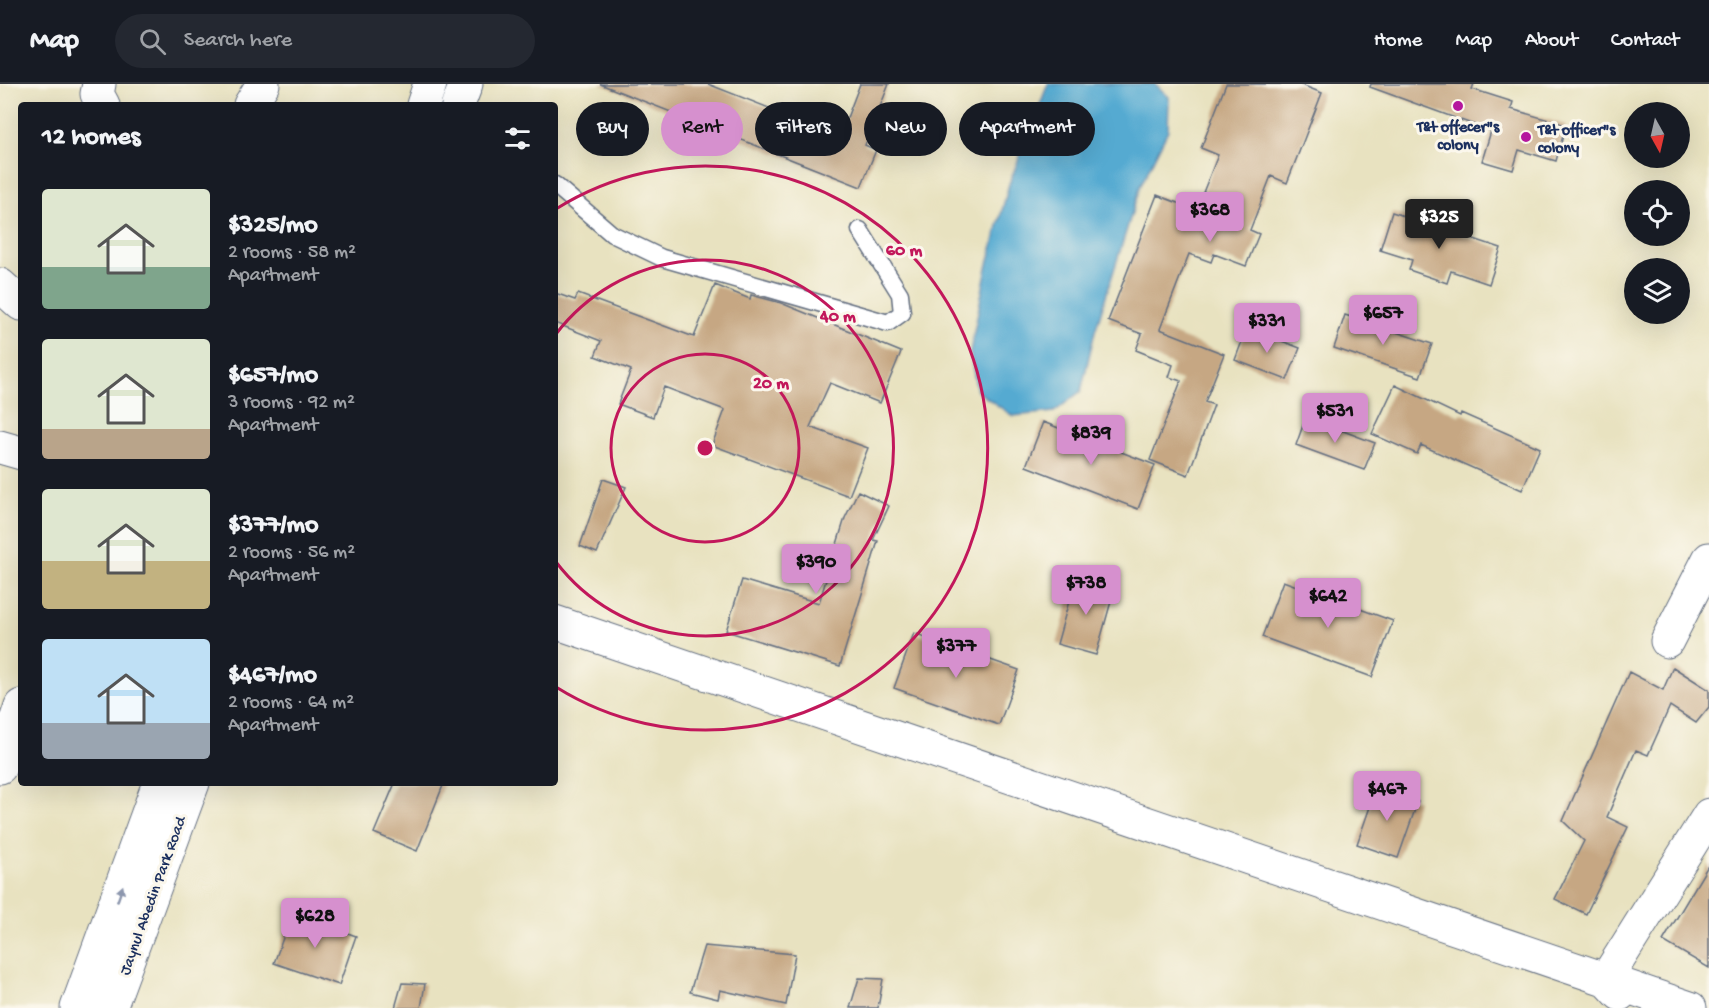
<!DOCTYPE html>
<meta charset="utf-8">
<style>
:root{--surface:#171b24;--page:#242831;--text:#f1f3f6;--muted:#9ea1a6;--line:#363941;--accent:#d690ce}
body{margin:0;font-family:"Gochi Hand",sans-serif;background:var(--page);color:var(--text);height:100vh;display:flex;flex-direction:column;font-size:22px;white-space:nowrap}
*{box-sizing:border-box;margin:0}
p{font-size:20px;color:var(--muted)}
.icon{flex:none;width:33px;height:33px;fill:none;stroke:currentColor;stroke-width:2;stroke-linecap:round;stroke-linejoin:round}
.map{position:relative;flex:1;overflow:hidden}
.details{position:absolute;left:18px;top:18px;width:540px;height:684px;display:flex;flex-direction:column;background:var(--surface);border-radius:6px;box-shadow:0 6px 24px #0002}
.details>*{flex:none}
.hud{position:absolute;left:576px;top:18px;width:570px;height:54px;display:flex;gap:12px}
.needle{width:39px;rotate:172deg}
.tools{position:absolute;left:1624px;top:18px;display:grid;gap:12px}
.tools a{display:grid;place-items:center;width:66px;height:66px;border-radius:50%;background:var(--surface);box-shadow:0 6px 24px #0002;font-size:30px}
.price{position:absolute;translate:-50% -51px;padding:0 14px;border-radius:6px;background:var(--accent);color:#111;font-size:20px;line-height:39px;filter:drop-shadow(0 2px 3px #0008)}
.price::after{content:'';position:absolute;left:50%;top:36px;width:18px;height:14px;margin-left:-9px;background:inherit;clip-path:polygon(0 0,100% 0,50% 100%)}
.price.on{background:#222;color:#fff}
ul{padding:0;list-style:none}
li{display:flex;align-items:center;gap:18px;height:150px;padding:0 24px}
li span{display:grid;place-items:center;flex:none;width:168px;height:120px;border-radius:6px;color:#555}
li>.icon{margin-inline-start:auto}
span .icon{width:72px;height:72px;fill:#fffc;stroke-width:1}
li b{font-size:26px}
h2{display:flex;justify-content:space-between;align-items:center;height:72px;padding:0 24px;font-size:26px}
.chip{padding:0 21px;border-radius:27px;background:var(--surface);box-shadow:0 6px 24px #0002;font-size:21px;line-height:54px}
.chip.on{background:var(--accent);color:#111}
header{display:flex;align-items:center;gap:36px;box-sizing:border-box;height:84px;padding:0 30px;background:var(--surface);border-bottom:2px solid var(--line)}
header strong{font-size:28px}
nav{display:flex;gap:33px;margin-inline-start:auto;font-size:21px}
.search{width:420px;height:54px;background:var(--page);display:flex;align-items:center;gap:15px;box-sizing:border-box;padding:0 21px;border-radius:33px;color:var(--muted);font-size:22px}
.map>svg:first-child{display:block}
.water{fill:#55aad1;stroke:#386c98;stroke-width:1.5}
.building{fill:#c6a783}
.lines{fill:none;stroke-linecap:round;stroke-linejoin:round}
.lane-casing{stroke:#636e80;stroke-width:19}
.street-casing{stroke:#636e80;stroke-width:35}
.lane{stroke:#fff;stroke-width:16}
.street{stroke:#fff;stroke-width:33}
.oneway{fill:#8d97ae}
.ring{fill:none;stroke:#c2185b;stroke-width:3}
.poi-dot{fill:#b5179e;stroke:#fbf7ec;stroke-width:2}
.labels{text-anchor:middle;stroke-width:6;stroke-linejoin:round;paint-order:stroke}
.poi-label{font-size:16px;font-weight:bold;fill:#1b2f5e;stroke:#fbf7ec}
.street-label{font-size:16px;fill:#1b2f5e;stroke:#fbf7ec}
.centre{fill:#c2185b;stroke:#fbf7ec;stroke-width:3}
.ring-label{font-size:18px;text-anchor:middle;font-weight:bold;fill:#c2185b;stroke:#fbf7ec;stroke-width:6;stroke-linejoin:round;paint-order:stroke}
</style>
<header>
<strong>Map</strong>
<div class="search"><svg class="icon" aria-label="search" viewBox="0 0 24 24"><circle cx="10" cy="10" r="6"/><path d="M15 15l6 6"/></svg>Search here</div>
<nav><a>Home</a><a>Map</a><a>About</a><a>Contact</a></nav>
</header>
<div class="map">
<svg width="1709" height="924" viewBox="0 0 1709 924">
<rect width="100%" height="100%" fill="#fbf7ec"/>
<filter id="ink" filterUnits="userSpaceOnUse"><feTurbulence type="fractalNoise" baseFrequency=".0167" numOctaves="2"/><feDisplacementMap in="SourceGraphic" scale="12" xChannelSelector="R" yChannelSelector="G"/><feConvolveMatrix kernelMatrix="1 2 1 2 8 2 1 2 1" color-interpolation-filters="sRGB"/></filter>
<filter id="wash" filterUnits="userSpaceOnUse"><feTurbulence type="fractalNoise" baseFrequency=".008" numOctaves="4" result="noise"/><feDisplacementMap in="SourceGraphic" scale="24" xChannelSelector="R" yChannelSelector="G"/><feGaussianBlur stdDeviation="1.35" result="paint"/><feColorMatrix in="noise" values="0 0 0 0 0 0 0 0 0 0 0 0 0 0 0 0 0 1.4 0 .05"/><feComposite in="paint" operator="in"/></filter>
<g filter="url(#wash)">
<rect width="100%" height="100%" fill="#e8e2c0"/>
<!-- water -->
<path class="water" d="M1048,0H1155L1169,13L1168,46L1140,103L1095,247L1081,307L1054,328L1013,332L977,307L970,268L986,188L1009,100Z"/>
<g id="blocks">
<!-- building -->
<path class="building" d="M600,0H708L840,52L860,0H889L865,61L876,66L861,103Z
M1226,0H1299L1322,9L1287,99L1271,92L1250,146L1259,150L1246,182L1214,170L1211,178L1189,170L1160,245L1224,270L1205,318L1214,321L1188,391L1150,376L1181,297L1169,293L1173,281L1136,266L1142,250L1108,237L1157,111L1196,126L1218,71L1201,64Z
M1371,0H1474L1472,5L1513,18L1511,25L1566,41L1556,77L1519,66L1513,86L1482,77L1491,47L1370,3Z
M1392,128L1501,164L1489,200L1451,187L1447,199L1409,186L1412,176L1380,166Z
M715,201L750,215L751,211L781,219L901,268L880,319L830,299L810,343L868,364L849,412L712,361L725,326L664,303L653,333L618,320L631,286L595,272L601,257L555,239V209L575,216L578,210L694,253Z
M1345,231L1432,260L1420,293L1334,264Z
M1247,244L1300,264L1287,296L1235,276Z
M1395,301L1460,332L1461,329L1540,364L1522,406L1421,361L1417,370L1372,350Z
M1306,333L1375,359L1364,386L1296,361Z
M1043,338L1155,381L1138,425L1026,382Z
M603,395L626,403L597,469L580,462Z
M858,407L889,422L873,456L878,457L840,582L726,547L742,496L819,519L845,434Z
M1076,492L1115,503L1096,571L1057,560Z
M1283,497L1393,537L1372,593L1262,553Z
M914,549L1019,586L999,641L894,604Z
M1673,583L1709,606V623L1696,639L1670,622L1648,671L1636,666L1607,733L1628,743L1586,830L1555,815L1584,757L1563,737L1629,588L1663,606Z
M395,699H444L417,767L374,749Z
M1377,703L1418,717L1398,774L1357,760Z
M1709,780V884L1663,857Z
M292,829L356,852L339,901L274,879Z
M704,862L795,870L786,921L720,906L718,915L690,908Z
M859,894L883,895L878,924H850Z
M402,899L425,900L421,924H395Z"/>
</g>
</g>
<g filter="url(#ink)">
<use href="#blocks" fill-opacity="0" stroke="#636e80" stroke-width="1.5"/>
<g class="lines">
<defs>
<path id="lane" d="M555,101L612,150L662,174L888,239L902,229L900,210L860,146"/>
<path id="street" d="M99,0L97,10L103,21
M250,21L263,0
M423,21L430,0
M458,21L466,0
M0,201L21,220
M0,363L21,369
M555,538L1690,924
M1667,557L1709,475
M0,683L21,622
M1620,910L1606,895L1709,731
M77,924L159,699
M110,924L193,699"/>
</defs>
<!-- lane casing -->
<use href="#lane" class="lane-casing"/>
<!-- street casing -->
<use href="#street" class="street-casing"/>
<!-- lane -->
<use href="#lane" class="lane"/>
<!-- street -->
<use href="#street" class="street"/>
</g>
<!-- one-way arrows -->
<defs><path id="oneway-solid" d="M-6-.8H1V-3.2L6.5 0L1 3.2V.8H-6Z" transform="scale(1.5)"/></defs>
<use class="oneway" href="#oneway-solid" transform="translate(120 810) rotate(-71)"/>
</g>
<!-- distance rings -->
<g class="ring">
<circle cx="705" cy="364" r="94"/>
<path d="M556 250A188 188 0 1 1 556 478"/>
<path d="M556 125A282 282 0 1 1 556 603"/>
</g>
<!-- markers -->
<g class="poi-dot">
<circle cx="1458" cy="22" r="6"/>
<circle cx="1526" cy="53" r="6"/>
</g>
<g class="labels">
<!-- poi labels -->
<g class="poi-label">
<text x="1458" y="47">T&amp;t offecer"s<tspan x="1458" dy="18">colony</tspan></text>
<text x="1538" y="50" text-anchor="start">T&amp;t officer"s<tspan x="1538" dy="18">colony</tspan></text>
</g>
<!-- street labels -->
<g class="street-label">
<text transform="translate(151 811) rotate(-70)" y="6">Jaynul Abedin Park Road</text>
</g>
</g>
<circle cx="705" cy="364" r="9" class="centre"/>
<g class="ring-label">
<text x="904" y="171">60 m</text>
<text x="838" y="237">40 m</text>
<text x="771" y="304">20 m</text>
</g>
</svg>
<div class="tools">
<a><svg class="needle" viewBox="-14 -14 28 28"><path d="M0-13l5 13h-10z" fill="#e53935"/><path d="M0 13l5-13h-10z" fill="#9ea1a6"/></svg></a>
<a><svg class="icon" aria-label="locate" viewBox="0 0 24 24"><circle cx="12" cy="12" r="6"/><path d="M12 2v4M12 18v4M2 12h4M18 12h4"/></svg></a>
<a><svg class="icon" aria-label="layers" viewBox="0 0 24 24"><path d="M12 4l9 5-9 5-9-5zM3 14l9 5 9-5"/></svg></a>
</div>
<b class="price" style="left:1210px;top:159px">$368</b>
<b class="price on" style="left:1439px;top:166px">$325</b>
<b class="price" style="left:1383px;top:262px">$657</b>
<b class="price" style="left:1267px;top:270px">$331</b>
<b class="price" style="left:1335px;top:360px">$531</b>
<b class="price" style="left:1091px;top:382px">$839</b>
<b class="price" style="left:816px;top:511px">$390</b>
<b class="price" style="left:1086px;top:532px">$738</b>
<b class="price" style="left:1328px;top:545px">$642</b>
<b class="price" style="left:956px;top:595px">$377</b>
<b class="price" style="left:1387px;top:738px">$467</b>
<b class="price" style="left:315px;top:865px">$628</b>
<div class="hud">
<a class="chip">Buy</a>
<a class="chip on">Rent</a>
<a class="chip">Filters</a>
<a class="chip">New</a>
<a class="chip">Apartment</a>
</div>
<section class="details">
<h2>12 homes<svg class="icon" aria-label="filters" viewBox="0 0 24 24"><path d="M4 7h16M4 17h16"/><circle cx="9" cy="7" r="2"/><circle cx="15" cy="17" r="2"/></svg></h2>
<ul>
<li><span style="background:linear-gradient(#dfe7d0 65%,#7fa58c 0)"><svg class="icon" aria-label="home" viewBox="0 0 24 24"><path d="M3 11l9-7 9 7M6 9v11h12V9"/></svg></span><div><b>$325/mo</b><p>2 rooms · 58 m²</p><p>Apartment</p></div></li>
<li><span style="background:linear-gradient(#dfe7d0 75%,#b9a48a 0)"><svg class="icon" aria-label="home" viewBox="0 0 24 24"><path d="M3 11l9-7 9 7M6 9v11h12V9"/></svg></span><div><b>$657/mo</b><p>3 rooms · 92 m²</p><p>Apartment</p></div></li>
<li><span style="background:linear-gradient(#dfe7d0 60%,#c2b280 0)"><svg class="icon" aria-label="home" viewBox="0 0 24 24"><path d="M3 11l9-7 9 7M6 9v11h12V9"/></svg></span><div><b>$377/mo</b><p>2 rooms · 56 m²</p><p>Apartment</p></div></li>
<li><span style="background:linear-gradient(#bfe0f5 70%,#9aa5b1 0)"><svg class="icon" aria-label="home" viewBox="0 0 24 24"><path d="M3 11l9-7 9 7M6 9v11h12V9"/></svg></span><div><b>$467/mo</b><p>2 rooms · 64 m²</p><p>Apartment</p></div></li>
</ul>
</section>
</div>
